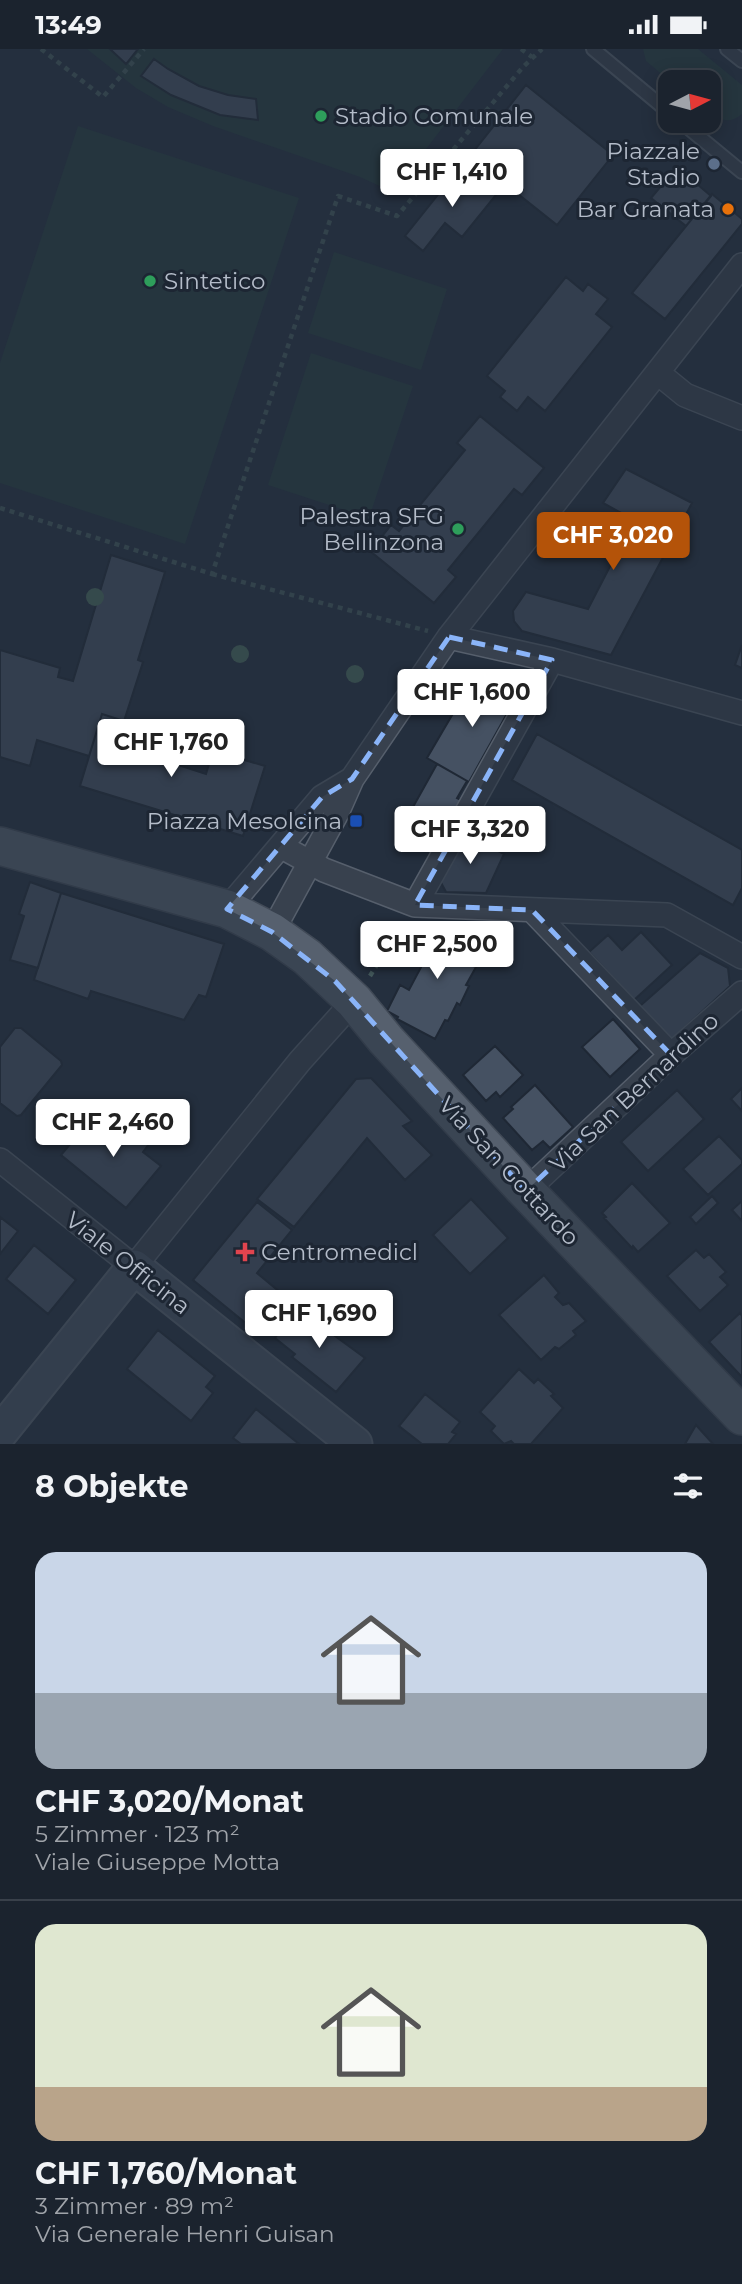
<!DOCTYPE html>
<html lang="de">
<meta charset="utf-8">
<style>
:root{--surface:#1b232e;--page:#242b36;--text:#f1f3f6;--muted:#a0a4aa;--line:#39404a;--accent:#b45309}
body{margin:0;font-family:Montserrat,sans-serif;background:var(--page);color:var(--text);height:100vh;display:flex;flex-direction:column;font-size:26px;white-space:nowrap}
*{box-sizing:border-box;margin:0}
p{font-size:23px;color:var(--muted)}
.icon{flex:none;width:38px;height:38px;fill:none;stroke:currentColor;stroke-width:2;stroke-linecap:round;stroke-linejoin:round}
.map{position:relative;height:1395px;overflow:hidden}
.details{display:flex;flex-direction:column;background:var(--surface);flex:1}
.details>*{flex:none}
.needle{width:46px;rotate:84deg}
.tools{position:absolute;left:658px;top:21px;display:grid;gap:14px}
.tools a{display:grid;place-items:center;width:63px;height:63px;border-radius:14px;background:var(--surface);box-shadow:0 4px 18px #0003,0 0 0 2px var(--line);font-size:35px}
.price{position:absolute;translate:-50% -60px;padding:0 16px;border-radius:7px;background:#fff;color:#222;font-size:23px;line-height:46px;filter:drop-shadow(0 2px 4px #0008)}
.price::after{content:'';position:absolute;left:50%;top:42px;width:21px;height:16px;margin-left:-10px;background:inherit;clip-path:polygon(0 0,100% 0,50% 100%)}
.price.on{background:var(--accent);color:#fff}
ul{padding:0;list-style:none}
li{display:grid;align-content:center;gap:14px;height:371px;padding:0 35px}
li+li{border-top:2px solid var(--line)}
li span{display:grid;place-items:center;height:217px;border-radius:21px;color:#555}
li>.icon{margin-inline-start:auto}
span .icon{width:126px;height:126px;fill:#fffc;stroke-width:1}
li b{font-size:30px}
h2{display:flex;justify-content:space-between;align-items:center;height:84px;padding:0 35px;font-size:30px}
.status{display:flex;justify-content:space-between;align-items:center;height:49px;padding:0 35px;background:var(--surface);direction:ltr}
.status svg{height:19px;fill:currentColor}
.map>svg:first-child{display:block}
.green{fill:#263c3f}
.building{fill:#455162;stroke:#1f2835;stroke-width:2}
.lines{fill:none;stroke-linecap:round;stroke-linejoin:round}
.lane-casing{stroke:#565f6c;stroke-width:16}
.street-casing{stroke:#565f6c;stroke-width:26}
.secondary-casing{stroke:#565f6c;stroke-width:37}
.primary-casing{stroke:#414a57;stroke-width:40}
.path{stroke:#44595c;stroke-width:4.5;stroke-dasharray:5 5;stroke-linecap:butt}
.lane{stroke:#38414e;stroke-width:12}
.street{stroke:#38414e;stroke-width:23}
.secondary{stroke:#465061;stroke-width:33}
.primary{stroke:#56606e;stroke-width:37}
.tree{fill:#4b6a5d}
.marked{fill:none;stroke:#8ab4f8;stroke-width:5;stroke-dasharray:14 9;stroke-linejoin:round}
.leisure-dot{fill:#2e9e5b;stroke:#1d2633;stroke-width:2.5}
.service-dot{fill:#5c6f8a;stroke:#1d2633;stroke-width:2.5}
.food-dot{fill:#e8710a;stroke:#1d2633;stroke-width:2.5}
.transit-dot{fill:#1a4fb4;stroke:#1d2633;stroke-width:2.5}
.health-dot{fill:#e0444e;stroke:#1d2633;stroke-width:2.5}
.labels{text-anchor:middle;stroke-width:6;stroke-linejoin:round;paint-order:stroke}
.poi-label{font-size:23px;fill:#b4bcc9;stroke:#1d2633;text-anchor:end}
.street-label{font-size:23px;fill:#b4bcc9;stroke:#1d2633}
</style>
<div class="status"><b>13:49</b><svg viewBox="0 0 49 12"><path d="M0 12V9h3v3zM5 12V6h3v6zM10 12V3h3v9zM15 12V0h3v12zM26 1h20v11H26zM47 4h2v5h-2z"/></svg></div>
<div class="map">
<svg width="742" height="1395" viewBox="0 0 742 1395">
<rect width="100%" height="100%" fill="#242f3e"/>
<!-- green -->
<path class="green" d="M87,0H503L393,143L360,128L213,77L168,58L136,39Z
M643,0H698L742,36V65C731,75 720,72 709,64V33H671L646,12Z
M78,77L299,149L185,495L0,434V314Z
M334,203L447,240L421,321L308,284Z
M311,304L413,337L369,469L268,436Z"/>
<!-- building -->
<path class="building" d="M110,0H138L126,15Z
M154,10L168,20L199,37L228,46L256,50L258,71L220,66L171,46L141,27Z
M526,36L613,106L557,176L470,107Z
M461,117L496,146L462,188L445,174L423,202L405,187Z
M677,118L711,147L686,177L651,149Z
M712,145L742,170V175L665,270L632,244Z
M566,228L583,242L588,235L608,250L596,265L612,278L545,362L528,348L517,362L500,348L505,342L487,327Z
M480,367L544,419L522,446L514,440L448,521L456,528L434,554L370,502L391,476L399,482L465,401L457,394Z
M626,420L692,454L611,606L522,582L514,572L513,562L526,543L588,560L634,471L603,454Z
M111,506L165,523L138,611L143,613L124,672L102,665L89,707L37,691L30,717L0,708V601L60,619L58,628L73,632Z
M742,596V619L735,616Z
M472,632L519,643L469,733L427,709Z
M102,665L152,681L144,705L206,725L213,702L265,717L243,787L80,737Z
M537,685L742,801V839L733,856L512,731Z
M437,715L467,732L457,749L463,752L442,787L408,767Z
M474,783L488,789L485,795L504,805L486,844L446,843L437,826L461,784L472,789Z
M30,833L61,844L38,919L10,911L24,867L19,865Z
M61,844L224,895L206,948L199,946L184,971L91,942L88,950L34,931Z
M433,874L445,880L447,877L483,896L473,917L476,918L466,936L469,937L460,956L457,954L448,972L445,971L435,990L397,970L398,968L387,962L400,936L409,941L428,905L418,900Z
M641,883L672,916L634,951L589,903L608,886L622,901Z
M700,904L728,919L730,937L671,991L640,957Z
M613,970L640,1000L610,1028L582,998Z
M15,979H21L61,1012L62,1016L21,1066L17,1067L0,1054V998Z
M495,997L523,1026L500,1048L496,1043L486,1052L463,1026Z
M371,1029L412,1072L403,1077L432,1106L405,1131L367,1089L294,1178L257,1150L356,1030Z
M535,1036L573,1078L550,1099L543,1092L532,1101L503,1069L513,1060L511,1058Z
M742,1039V1062L731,1050Z
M677,1041L704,1070L648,1122L621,1093Z
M95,1065L114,1080L121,1071L149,1095L143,1103L161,1117L126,1159L61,1106Z
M719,1087L742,1111V1115L708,1146L683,1120Z
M632,1134L670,1174L638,1203L633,1197L632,1199L604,1169L606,1168L602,1164Z
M712,1147L718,1154L696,1175L690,1168Z
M471,1150L508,1189L470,1225L433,1186Z
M742,1152V1172L732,1161Z
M257,1153L292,1181L257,1224L287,1249L259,1285L193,1231Z
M0,1168L18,1182L0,1205Z
M34,1196L76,1231L48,1265L6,1230Z
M696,1201L704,1209L709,1205L726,1223L720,1228L728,1236L700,1262L667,1227Z
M544,1226L559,1244L555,1248L563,1256L569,1254L586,1272L573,1282L576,1286L559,1300L555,1298L541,1311L499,1266Z
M298,1260L365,1309L336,1343L292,1308L295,1305L275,1289Z
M740,1264L742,1267V1328L709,1293Z
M158,1281L215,1327L206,1338L213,1344L191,1372L127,1320Z
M519,1320L534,1334L538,1330L554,1345L551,1347L563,1359L531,1395H514L511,1392L504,1395L491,1382L495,1377L480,1363Z
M425,1345L460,1373L452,1383L456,1385L448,1395H422L399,1377Z
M256,1360L299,1395H241L233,1389Z
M696,1376L713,1395H685Z"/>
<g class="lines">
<defs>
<path id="lane" d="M593,0L670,64
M727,0L742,12
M680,72L742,123"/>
<path id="street" d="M658,324L685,346L742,369
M449,588L552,611L742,664
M282,798L324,821L415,856L667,866L742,908
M415,856L552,611
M227,860L322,748L352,730
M532,861L671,1006
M272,883L337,764L352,730L449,588L742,216
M0,1111L134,1218L300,1012L354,952
M526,1142L671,1006L742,944"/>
<path id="secondary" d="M0,1384L134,1218L355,1395"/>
<path id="primary" d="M0,797L227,860L272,883L307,908L354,952L386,991L526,1142L742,1367"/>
</defs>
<!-- lane casing -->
<use href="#lane" class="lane-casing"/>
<!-- street casing -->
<use href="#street" class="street-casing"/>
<!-- secondary casing -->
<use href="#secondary" class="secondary-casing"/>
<!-- primary casing -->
<use href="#primary" class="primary-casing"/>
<!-- path -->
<path class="path" d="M41,0L103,48L144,0
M521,0L532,8
M0,459L212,525L338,147L397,167L523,18L542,0
M212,525L428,582
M370,927L402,875"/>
<!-- lane -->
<use href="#lane" class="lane"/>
<!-- street -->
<use href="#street" class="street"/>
<!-- secondary -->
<use href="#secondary" class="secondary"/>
<!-- primary -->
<use href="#primary" class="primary"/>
</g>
<!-- trees -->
<g class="tree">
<circle cx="95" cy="548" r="9"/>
<circle cx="240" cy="605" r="9"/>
<circle cx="355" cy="625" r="9"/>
</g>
<!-- marked area -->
<path d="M0 0H742V1395H0ZM449,588L552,611L415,856L532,861L671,1006L526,1142L335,932L272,883L227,860L322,748L352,730Z" fill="#242f3e" fill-opacity=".55" fill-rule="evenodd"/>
<path class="marked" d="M449,588L552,611L415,856L532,861L671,1006L526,1142L335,932L272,883L227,860L322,748L352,730Z"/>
<!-- markers -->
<g class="leisure-dot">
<circle cx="321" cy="67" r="7"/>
<circle cx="150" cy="232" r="7"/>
<circle cx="458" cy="480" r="7"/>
</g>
<circle class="service-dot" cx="714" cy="115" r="7"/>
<circle class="food-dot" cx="728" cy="160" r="7"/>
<rect class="transit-dot" x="349" y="765" width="14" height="14" rx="3.5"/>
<path class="health-dot" d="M241.5 1192.5h7v7h7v7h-7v7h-7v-7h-7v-7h7z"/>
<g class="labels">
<!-- poi labels -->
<g class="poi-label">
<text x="335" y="75" text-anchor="start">Stadio Comunale</text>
<text x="700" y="110">Piazzale<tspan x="700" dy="26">Stadio</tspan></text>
<text x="714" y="168">Bar Granata</text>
<text x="164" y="240" text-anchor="start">Sintetico</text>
<text x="444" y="475">Palestra SFG<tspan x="444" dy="26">Bellinzona</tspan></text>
<text x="342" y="780">Piazza Mesolcina</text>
<text x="261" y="1211" text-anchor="start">Centromedicl</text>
</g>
<!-- street labels -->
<g class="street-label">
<text transform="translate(634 1043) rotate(-43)" y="8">Via San Bernardino</text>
<text transform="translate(509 1122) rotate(47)" y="8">Via San Gottardo</text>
<text transform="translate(128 1214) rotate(38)" y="8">Viale Officina</text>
</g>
</g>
</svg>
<div class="tools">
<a><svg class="needle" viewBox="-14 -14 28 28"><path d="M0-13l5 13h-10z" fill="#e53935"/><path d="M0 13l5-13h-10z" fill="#a0a4aa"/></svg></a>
</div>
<b class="price" style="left:452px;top:160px">CHF 1,410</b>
<b class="price on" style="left:613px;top:523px">CHF 3,020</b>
<b class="price" style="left:472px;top:680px">CHF 1,600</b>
<b class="price" style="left:171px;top:730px">CHF 1,760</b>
<b class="price" style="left:470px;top:817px">CHF 3,320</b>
<b class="price" style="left:437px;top:932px">CHF 2,500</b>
<b class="price" style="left:113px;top:1110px">CHF 2,460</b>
<b class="price" style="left:319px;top:1301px">CHF 1,690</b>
</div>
<section class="details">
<h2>8 Objekte<svg class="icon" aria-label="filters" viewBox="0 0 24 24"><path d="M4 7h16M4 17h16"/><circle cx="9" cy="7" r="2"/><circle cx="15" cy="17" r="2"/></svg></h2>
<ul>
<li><span style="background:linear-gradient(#c9d6e8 65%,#9aa5b1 0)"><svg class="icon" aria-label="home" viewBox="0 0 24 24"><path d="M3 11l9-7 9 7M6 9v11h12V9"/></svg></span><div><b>CHF 3,020/Monat</b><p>5 Zimmer · 123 m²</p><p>Viale Giuseppe Motta</p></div></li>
<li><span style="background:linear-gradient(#dfe7d0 75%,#b9a48a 0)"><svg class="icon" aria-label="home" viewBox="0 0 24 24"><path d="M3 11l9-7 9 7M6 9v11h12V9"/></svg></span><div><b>CHF 1,760/Monat</b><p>3 Zimmer · 89 m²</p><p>Via Generale Henri Guisan</p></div></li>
</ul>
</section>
